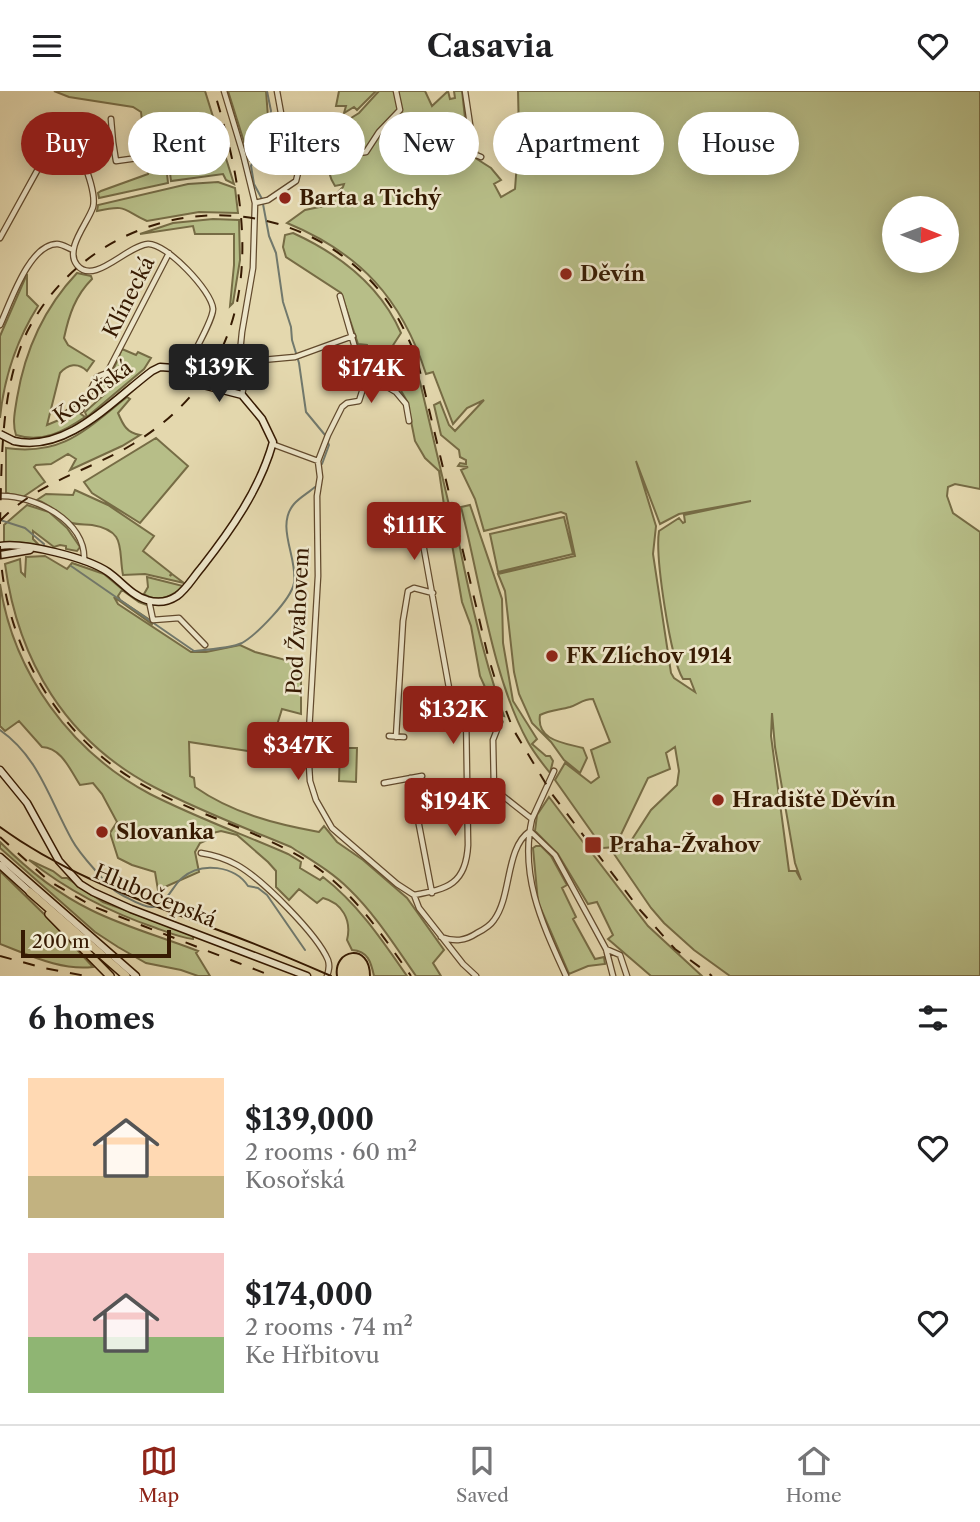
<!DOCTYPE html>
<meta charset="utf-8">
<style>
:root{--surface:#fff;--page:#f2f2f2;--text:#202124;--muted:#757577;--line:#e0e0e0;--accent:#8f2418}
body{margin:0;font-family:"Libre Caslon Text",serif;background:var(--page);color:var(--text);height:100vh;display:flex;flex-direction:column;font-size:26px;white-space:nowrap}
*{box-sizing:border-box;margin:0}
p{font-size:23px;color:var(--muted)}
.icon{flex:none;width:38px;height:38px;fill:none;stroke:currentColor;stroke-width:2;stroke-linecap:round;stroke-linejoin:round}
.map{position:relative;height:885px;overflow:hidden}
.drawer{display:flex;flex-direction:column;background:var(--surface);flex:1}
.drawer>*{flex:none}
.top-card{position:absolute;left:21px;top:21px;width:938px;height:63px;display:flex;gap:14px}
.needle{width:46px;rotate:91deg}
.controls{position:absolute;left:882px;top:105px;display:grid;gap:14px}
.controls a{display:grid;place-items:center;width:77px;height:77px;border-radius:50%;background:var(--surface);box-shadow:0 4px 18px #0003;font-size:35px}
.scale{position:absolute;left:21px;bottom:18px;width:150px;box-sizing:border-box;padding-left:7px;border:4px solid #361a02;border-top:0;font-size:19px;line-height:24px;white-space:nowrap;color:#361a02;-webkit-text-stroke:5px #ede6ca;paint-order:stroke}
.price{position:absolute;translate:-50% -60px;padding:0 16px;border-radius:7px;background:var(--accent);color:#fff;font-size:23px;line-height:46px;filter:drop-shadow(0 2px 4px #0008)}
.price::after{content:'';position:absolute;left:50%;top:42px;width:21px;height:16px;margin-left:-10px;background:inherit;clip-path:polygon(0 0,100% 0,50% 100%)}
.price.selected{background:#222;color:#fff}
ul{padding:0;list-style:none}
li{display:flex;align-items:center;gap:21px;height:175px;padding:0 28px}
li span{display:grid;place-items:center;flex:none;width:196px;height:140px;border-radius:0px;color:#555}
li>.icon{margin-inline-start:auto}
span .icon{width:84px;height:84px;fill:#fffc;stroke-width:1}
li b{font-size:30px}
h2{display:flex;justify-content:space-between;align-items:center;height:84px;padding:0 28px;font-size:30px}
.pill{padding:0 24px;border-radius:32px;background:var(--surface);box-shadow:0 4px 18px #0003;font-size:24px;line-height:63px}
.pill.selected{background:var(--accent);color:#fff}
header{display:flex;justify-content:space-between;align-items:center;height:91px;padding:0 28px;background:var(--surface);font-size:32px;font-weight:800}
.menu{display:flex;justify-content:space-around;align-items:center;height:98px;border-top:2px solid var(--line);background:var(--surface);font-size:19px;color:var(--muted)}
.menu a{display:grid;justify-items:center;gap:4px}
.menu .selected{color:var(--accent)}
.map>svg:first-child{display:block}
.green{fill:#b7be88;stroke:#766c45;stroke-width:2;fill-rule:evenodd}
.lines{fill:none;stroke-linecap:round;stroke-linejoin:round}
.stream{stroke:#71796d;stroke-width:2}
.street-casing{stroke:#624a2d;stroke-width:7}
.secondary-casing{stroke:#361a02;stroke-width:9}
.primary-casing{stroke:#361a02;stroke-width:10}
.street{stroke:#ede6ca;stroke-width:4.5}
.secondary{stroke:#ede6ca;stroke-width:6}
.primary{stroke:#e4d8ae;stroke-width:7}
.tram{stroke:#361a02;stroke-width:2}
.rail{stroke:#361a02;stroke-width:2;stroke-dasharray:12 12;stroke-linecap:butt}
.secondary-bridge-casing{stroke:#361a02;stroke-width:9;stroke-linecap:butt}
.secondary-bridge{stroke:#ede6ca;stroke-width:6}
.poi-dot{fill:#8f2418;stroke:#ede6ca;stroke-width:2.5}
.labels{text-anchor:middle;stroke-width:5;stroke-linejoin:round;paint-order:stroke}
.poi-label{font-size:21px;font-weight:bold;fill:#361a02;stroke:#ede6ca;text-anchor:start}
.street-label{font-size:21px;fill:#361a02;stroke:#ede6ca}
</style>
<header><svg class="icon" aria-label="menu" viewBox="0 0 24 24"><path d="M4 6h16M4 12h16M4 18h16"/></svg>Casavia<svg class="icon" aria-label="heart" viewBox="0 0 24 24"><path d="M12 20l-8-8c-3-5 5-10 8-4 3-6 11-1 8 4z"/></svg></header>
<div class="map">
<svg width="980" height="885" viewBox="0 0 980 885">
<rect width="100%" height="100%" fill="#e4d8ae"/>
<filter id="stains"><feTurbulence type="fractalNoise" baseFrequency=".00286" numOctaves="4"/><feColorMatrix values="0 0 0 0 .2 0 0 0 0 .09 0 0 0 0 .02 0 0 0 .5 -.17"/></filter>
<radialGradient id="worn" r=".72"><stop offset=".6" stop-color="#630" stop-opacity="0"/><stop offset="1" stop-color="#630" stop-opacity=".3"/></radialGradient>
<!-- green -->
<path class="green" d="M54,0H205L234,93L226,89L223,83L171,90L170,82L167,83L168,92L99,107L98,102L101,100L148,83L141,21L133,16L69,6Z
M228,0H266L268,26L252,70H250Z
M339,0H376L357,19L354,16L344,22L346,15H336Z
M379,0H425L432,15L448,0L450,8L455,7L454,0H462L469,63L491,77L501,89L494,93L501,106L515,98L519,45L518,0H980V398L955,393L948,396L947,405L953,422L980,441V885H730L694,859L664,832L651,817L612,760L629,753L651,719L677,694L679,680L675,656L666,662L670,678L648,687L615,756L603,757L555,689L565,672L591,692L599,686L591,659L610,651L593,608C583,608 579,613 570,616C560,619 550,619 540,624C536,650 565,652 583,657L587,667L580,682L564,669L551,651L532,632L519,603L514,581L505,500L498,483L575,465L566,423L561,421L484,440L475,408L461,379L468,376L458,375L460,372L466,373V369L460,366L459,359L441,344L434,314L440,311L449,334L455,340L484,309L467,317L453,333L433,281L426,283C402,208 360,162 287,132L305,119L324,115L343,96L344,93L335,95C324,79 332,68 325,51L329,44L334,42L350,53L352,49L335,37L359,22ZM894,117H947V170H894ZM636,370L660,433L679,423L751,410L684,424L685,431L683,432L679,427L659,440C655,465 670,567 683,588H690L695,601L674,587L671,582L653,463L656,435ZM772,622L775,656L795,772L801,789L796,780H789L771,645Z
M218,91L235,97L238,122L199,121L147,130C122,119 129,113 97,120L98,114L188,93Z
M213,128L239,129L240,169L233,212L230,215L234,174V143H195L193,135L140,143L173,132Z
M293,142C339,163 380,194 401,242L377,279L372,276L367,254L358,253L341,202L286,166L283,156L285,144Z
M77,182L91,185L92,188C75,205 69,224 64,247L68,254L94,270L87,280C78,271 68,273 60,282L47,334L78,321L85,326C63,341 42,352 16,344C12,332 15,320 17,307C25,259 44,217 77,182Z
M27,183V204L38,215C16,250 4,286 0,327V245Z
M122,258L136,264L138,261L151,267L144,278L87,326L85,321L104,304L99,298L101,292L99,291L111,284Z
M411,263L420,291L449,414H444L439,380L425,367L415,350L407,310L400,298L402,281Z
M127,306L130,308L118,322C123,334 127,342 140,344L122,355L70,379L76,368L68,363L51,373L36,374L34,376L45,391L23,406L6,402V357C63,365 85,339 127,306Z
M156,347L188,375L140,432L92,402L84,391Z
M75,399L108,414L154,445L143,460L171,482L170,485L172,483L184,492L145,483L123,484C118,458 127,440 92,434C85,433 75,434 69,431C58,425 54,415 37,409L46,403L73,404Z
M27,414L49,421L67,437L80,456L77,460L66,458V455L60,454L54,456L33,440V448L41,456L26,452L4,451V434Z
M470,414L502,508L503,552L513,610L537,648L532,653L546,665H550L553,670L550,682C542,672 534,662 528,651C492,586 480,489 461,416Z
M452,418C466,488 480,557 504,625L497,623L480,585L471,535L462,511L446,419Z
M564,426L573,463L498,481L490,443Z
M45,465L67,478L72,472L104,483L129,504L147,514L139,511L122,499L118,505L120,509L153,531L152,533L114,506L118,513L191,561H206L240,554L255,561L301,573V623L282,618L268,663L189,651L190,685L194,687L195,696C232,722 275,733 319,741L324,735L337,751L363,769L407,807L444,859L433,872L441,885H416C395,855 375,823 349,798C332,781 311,769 291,756C245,737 198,719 154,696C66,650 18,570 5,473L20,468L21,481L25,485L26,466Z
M147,486L183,495C173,506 157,512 144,503L148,496Z
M0,493C13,582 71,661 150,703C195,726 242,743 288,763L301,771L300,777L320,789L323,786C358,813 382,849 407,885H374C371,871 368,860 352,859L347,849C352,829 342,812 323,807L317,812L299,798L289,809L276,796V780L268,771L237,744L221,740L208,743L207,749L200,752L195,761L199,781L158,799L155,781L132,774L118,767L110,742L117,731L102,703L93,692L80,694C70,679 62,657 42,656L19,630L5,640L0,635Z
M340,657H357L356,691L339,690Z
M549,706L586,755L584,758L588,762L591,761L648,835L702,885H651L608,848L613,844L597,811L588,813L558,763L535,740L537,724Z
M0,751C27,778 56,802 91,819C125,836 162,846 198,860L196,862L210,885H198L181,879L146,872L118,856L95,841L0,757Z
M536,755H541L551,765L567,794L562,797L576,826L573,828L595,868L604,866L605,873L588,875L569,883L538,811L533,757Z
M29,769L53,780L62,787H67L103,811L193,844V848C181,847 167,841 156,837C109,821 68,800 29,769Z
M0,780L47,826L93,876C61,880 29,864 0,853Z"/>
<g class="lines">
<!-- stream -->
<path class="stream" d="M262,108L254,93L251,75L265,44L271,20L267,0
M263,113L269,145L276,162L283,211L291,236L292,249L299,272L306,321L325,344L329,354L322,373
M0,429L25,437L44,453
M71,475L194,560C205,559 232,557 242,552C256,544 291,509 294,492C298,467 275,435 294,413C299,407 308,402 315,396
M0,639C39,666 50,710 72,749C78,760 87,770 95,779C103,788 110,798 122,804C130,808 142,816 152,816C165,816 173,794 182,787C201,770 235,775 248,795L258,797L267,804L305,859"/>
<defs>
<path id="street" d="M224,0L243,63L255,112L253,177L242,241L239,271L244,294L242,304
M277,0L283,33L298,78
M465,0L474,60L476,64L481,66
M113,51L116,70L145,66
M78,55L113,51L111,28
M255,112L268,109L296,90L300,74V57L305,48L331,37L345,46L359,62L366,61L379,41L400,19L396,0
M0,147L54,49L65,42L72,43L76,49C81,66 97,100 93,116C88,132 64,158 77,174C94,195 126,155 148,153C166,152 212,200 213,218C213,230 190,268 184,281
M340,205L362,281L396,301L406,313L409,330
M0,234C10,213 29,153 57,153C62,153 68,157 73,159
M239,271L295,266L353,245
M367,285L359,310L347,312L342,316L328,344L318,370L320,386L317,405L318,485L308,658L310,690L316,709L332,737L397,793L414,804L419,817L463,873L476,885
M67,322L73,318L81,319L97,286L107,282L169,162
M272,353L318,370
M0,405C34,404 87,430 84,470
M405,443L417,444L422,447L451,608L454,613L466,620
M149,510L153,529L179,527L205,554
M389,645L404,646
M396,646L403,530L408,500L414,497L433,502
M410,687L432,802
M467,690L494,698L532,728C519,785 543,834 566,885
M384,692L422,685
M494,698L493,649L500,631
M532,728L554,680
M530,740L555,764L606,858L613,885
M201,762C214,764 226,768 237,774C262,788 317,843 328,869C330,875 329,879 327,885
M414,804C448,798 466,793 468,754L466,620L471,610L483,601
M441,846C455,851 465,850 477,842C483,839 490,835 494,829C512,805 505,757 530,740
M606,858L620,864L627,885"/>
<path id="secondary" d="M0,455C24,451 88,467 108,481C121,490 132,505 147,509C157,512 168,511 177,505C187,498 194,485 202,476C231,439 260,398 273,351L262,328L242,304L203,294L184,281L174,277L160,276L152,280C112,310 67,362 14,350
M0,464L30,459
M0,679L27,712L59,770L80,793L93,801L131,818L307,885
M0,766L136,885
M0,774L30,801"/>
<path id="primary" d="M30,801L126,885
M49,823L110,885"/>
</defs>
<!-- street casing -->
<use href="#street" class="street-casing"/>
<!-- secondary casing -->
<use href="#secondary" class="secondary-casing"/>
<!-- primary casing -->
<use href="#primary" class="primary-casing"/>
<!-- street -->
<use href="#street" class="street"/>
<!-- secondary -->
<use href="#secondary" class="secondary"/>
<!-- primary -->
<use href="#primary" class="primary"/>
<!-- tram -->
<path class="tram" d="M0,736C63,782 134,807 207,835C249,850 290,867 331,885
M337,885C333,858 370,851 370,885"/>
<!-- rail -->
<path class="rail" d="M0,430C37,391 89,380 133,353C269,269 255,132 214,0
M0,433C2,369 0,299 27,241C93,112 266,84 368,187C391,210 405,238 417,268L488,565L499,601L513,638L552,703L640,819L675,858L712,885
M0,455C4,558 62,654 154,700C204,726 261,741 309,771C353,800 381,842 411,885
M0,746L49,790L92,815L272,885
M0,865L44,877L86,885"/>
<defs>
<path id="secondary-bridge" d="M0,343L14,350"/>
</defs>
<!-- secondary-bridge casing -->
<use href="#secondary-bridge" class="secondary-bridge-casing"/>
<!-- secondary-bridge -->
<use href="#secondary-bridge" class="secondary-bridge"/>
</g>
<!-- markers -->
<g class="poi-dot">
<circle cx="285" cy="107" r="7"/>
<circle cx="566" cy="183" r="7"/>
<circle cx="552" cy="565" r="7"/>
<circle cx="718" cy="709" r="7"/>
<circle cx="102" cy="741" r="7"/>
<rect x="584" y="745" width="18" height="18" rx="3.5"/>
</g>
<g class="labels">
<!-- poi labels -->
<g class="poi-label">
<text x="299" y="114">Barta a Tichý</text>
<text x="580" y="190">Děvín</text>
<text x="566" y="572">FK Zlíchov 1914</text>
<text x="732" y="716">Hradiště Děvín</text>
<text x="116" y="748">Slovanka</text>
<text x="609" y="761">Praha-Žvahov</text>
</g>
<!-- street labels -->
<g class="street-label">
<text transform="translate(129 206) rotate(-63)" y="7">Klínecká</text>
<text transform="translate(93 301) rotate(-36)" y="7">Kosořská</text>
<text transform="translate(298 530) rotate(-87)" y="7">Pod Žvahovem</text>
<text transform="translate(155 805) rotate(23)" y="7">Hlubočepská</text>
</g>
</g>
<rect width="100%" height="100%" filter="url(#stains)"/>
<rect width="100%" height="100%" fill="url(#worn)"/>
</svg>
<div class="controls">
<a><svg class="needle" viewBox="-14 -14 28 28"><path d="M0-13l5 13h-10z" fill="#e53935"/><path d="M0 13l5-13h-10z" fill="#757577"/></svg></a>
</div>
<div class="scale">200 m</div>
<b class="price selected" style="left:219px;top:313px">$139K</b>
<b class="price" style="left:371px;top:314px">$174K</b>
<b class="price" style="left:414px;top:471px">$111K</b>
<b class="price" style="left:453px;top:655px">$132K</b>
<b class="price" style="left:298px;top:691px">$347K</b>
<b class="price" style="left:455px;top:747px">$194K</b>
<div class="top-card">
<a class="pill selected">Buy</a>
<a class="pill">Rent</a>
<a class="pill">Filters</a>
<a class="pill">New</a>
<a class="pill">Apartment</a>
<a class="pill">House</a>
</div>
</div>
<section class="drawer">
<h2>6 homes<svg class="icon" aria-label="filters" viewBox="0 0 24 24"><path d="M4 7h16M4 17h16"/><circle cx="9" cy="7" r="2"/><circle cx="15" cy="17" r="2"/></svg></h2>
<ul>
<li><span style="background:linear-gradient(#ffd9b3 70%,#c2b280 0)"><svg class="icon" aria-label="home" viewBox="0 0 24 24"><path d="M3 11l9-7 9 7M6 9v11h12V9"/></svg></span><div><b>$139,000</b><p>2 rooms · 60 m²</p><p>Kosořská</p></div><svg class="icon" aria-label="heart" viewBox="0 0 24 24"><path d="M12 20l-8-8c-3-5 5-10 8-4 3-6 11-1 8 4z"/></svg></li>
<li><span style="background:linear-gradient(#f6c9c9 60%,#8fb573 0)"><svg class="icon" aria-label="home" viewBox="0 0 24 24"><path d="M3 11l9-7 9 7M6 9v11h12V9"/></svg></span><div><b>$174,000</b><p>2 rooms · 74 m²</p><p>Ke Hřbitovu</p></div><svg class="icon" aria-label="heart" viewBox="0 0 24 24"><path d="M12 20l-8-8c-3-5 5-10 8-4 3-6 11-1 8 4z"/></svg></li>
</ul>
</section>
<nav class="menu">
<a class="selected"><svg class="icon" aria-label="map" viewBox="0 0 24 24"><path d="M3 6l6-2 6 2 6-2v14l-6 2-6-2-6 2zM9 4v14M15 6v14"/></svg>Map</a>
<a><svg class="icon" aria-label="saved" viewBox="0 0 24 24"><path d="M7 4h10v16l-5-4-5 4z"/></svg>Saved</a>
<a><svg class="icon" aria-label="home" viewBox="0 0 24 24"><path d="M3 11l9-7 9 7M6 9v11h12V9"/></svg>Home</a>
</nav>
